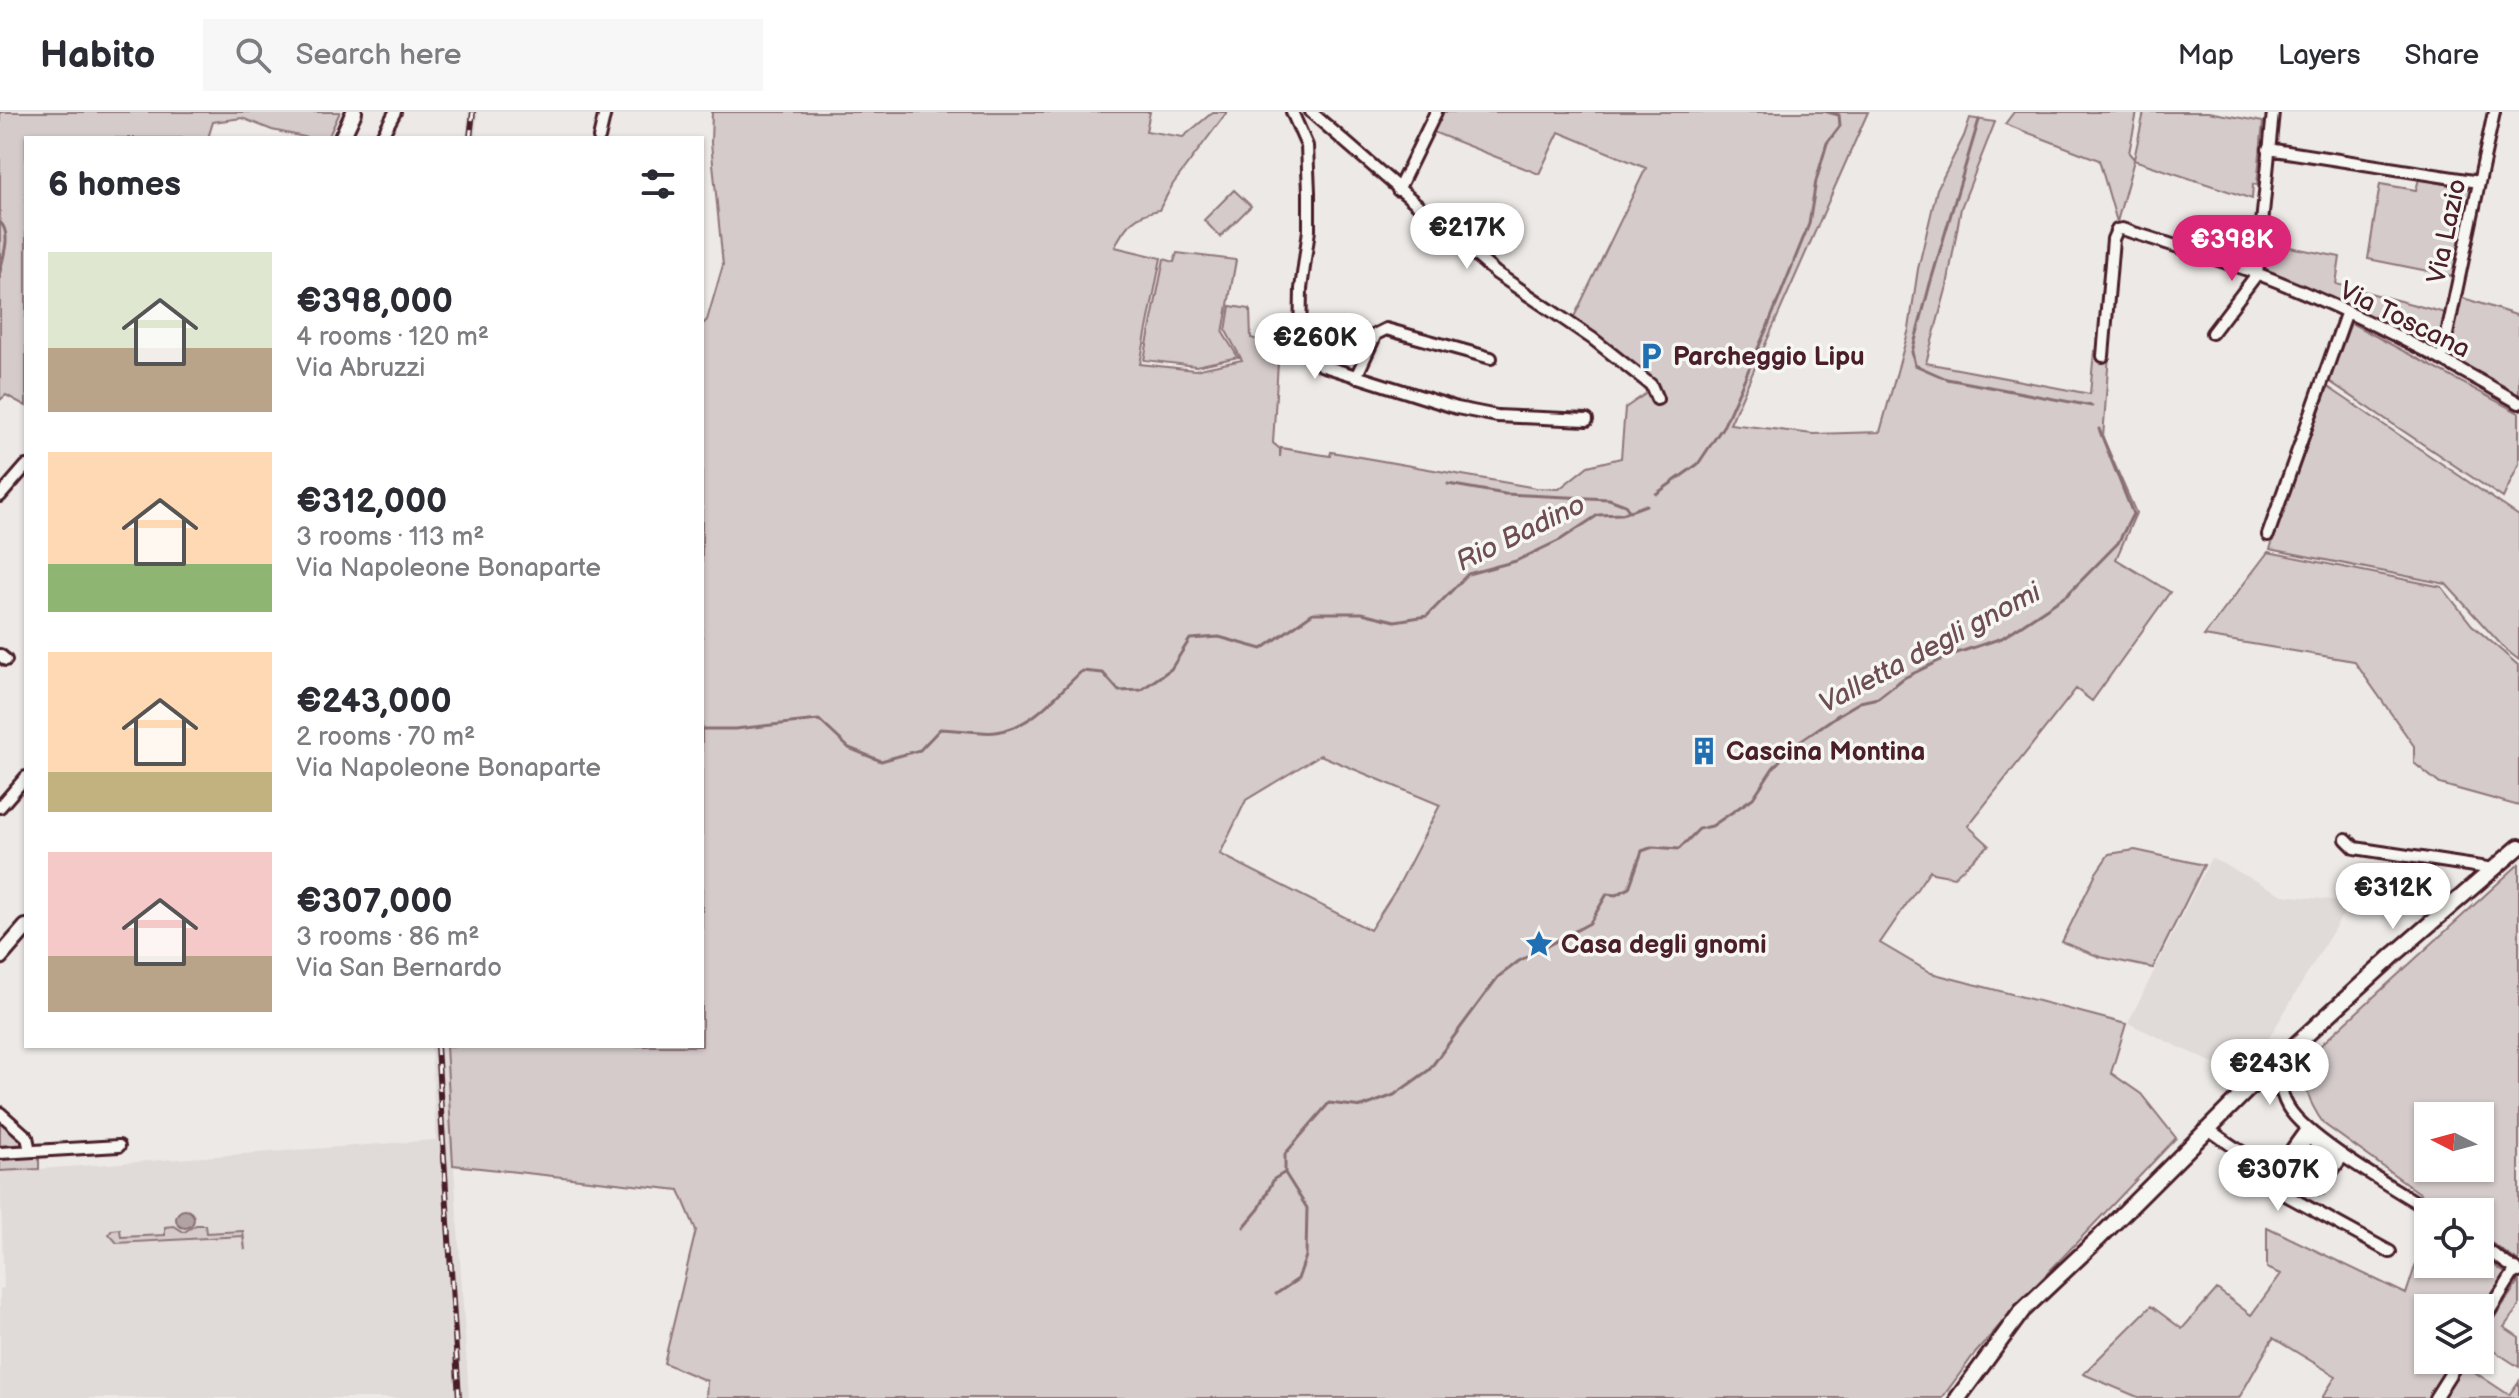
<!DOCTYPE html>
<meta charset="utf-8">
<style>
:root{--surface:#fff;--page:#f7f7f7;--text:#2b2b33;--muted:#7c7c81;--line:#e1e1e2;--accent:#db2777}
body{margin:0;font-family:"Balsamiq Sans",sans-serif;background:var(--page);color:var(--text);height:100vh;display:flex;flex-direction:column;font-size:30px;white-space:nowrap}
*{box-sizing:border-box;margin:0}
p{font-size:26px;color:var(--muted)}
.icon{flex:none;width:44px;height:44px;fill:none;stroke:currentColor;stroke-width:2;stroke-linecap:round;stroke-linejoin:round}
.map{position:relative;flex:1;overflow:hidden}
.panel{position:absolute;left:24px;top:24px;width:680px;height:912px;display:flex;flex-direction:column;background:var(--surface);border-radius:0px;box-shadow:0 2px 6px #0004}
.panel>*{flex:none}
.needle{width:52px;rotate:276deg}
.buttons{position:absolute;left:2414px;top:990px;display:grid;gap:16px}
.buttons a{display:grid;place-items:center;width:80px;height:80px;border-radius:0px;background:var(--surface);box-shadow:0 2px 6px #0004;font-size:40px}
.price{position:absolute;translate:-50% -68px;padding:0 18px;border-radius:28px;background:#fff;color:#222;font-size:26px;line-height:52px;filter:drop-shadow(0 2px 4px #0008)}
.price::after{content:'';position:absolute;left:50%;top:48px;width:24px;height:18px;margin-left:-12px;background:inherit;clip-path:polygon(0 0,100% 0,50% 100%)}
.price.on{background:var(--accent);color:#fff}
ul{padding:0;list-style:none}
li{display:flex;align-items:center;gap:24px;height:200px;padding:0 24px}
li span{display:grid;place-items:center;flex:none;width:224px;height:160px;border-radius:0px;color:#555}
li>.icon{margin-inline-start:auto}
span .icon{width:96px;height:96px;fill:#fffc;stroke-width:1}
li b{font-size:34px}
h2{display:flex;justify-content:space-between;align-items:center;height:96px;padding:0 24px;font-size:34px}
header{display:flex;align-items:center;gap:48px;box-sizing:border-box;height:112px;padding:0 40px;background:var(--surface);border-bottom:2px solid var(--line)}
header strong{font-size:38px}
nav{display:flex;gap:44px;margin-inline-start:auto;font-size:28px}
.search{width:560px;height:72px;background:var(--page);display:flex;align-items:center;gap:20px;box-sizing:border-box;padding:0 28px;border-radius:0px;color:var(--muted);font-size:30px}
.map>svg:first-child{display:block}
.built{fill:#e0dad8}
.green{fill:#d4cbca;stroke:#8f757a;stroke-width:2;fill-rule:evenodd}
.water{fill:#b1a2a3;stroke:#886e73;stroke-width:2}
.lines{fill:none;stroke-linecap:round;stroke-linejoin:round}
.stream{stroke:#886e73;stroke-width:3}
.street-casing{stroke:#4a1f2b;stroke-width:16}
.secondary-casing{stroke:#4a1f2b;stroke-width:20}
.street{stroke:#f6f6f2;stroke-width:10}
.secondary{stroke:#f6f6f2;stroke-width:14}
.rail-casing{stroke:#4a1f2b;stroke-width:6}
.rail{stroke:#f6f6f2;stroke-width:3;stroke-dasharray:9;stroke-linecap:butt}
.labels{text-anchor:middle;stroke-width:7;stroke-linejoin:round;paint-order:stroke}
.street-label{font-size:26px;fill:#4a1f2b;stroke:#f6f6f2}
.poi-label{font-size:26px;font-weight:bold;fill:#4a1f2b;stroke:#f6f6f2;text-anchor:start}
.water-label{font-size:28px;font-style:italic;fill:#6e4d55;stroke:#f6f6f2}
</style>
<header>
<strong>Habito</strong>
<div class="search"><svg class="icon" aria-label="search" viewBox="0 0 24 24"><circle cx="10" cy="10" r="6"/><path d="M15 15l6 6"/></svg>Search here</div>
<nav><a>Map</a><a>Layers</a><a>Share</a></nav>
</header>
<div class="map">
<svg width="2519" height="1286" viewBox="0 0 2519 1286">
<rect width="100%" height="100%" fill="#ece9e6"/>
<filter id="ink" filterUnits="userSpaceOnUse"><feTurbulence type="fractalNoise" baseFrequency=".0125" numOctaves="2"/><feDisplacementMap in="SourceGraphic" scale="16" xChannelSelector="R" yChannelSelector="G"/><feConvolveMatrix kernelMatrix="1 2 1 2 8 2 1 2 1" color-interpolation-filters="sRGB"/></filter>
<g filter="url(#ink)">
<!-- built -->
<path class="built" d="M468,0H478L475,26H466Z
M2211,746L2283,783L2341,789L2349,792L2245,966L2128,911Z
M431,934H446L469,1286H0V1177L4,1176L0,1060L436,1028Z"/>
<!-- green -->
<path class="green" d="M0,0H340L328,26H309L272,18L242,6L213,10L208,26H26V294L6,283L0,288Z
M712,0H1150L1146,19L1183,25L1213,0H1227L1173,72L1159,98C1136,102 1124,114 1115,135L1161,146L1140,252L1195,258L1242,248L1226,219L1230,194L1250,197L1251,226L1279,234L1273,331L1280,337V345L1281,336L1330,344L1331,340L1536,376L1559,377L1588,354L1621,346L1625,296L1654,276L1572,209L1646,56L1559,20L1539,62L1433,20L1441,0H1868L1730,312L1813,322L1880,320L1909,217L1918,157L1937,77L1964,24L1970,6L1995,10L1961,96L1947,174L1926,251L2090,282L2094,239L2109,242L2103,326L2136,401L2116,447L2170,480L2092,589L2076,577L1968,714L1989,733L1954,765L1933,761L1930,758L1880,831L1931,861L2126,912L2111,961L2141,982L2176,1026L2020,1190L1972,1245L1942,1286H706L707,1269L664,1251L696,1118L679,1078L453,1053L446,934H702V213L707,208L723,153L711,31ZM1320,643L1440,693L1397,776L1370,818L1220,742L1246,688Z
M2014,0H2137L2129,41L2134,47L2144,0H2208L2263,10L2257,73L2253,72L2252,87L2134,48L2117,110L2099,48L2005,12Z
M2419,67L2471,77L2453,164L2368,147L2380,72L2416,78Z
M1234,78L1251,94L1220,125L1204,108Z
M2265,130L2340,145L2336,172L2449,202L2444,228L2433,234L2285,171C2261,157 2263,156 2265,130Z
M1177,141L1236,148L1223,221L1238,245L1196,254L1144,248L1164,147L1174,150Z
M2460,185L2519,204V288L2454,251C2443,231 2454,205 2460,185Z
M2351,211L2519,301V352L2503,386L2329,269Z
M2328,275L2519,404V548L2505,537L2446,472L2270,437Z
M2268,440L2442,475L2472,513L2519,554V694L2440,672L2414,651V634L2354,549L2204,524Z
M2135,738L2204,753L2153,856L2100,845L2062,830L2096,761L2109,742Z
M2519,752V1150L2480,1123V1100H2446L2324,1012C2308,990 2300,970 2310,943ZM2428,1004H2480V1056H2428Z
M0,1007L27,1032L0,1034Z
M39,1044V1057L0,1059V1046Z
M196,1113H205L206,1121L243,1119L245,1138L243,1124L117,1131L109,1122L112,1118L120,1117L121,1125L165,1123V1115L174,1114L184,1120Z
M2267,1115L2406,1182L2428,1115V1152H2480V1144L2505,1161L2480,1202V1196H2428V1248H2451L2428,1286H2322L2336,1264L2273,1226L2239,1286H2140L2083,1262L2151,1194L2182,1217L2217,1177L2251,1203L2281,1162L2267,1156Z
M2519,1169V1194L2504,1215L2519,1225V1255L2488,1235L2480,1247V1227Z
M2466,1248H2479L2473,1259L2509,1283L2519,1269V1286H2442Z"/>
<!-- water -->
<path class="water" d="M176 1107a9 9 0 1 1 18 0a9 9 0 1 1-18 0Z"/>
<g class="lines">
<!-- stream -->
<path class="stream" d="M1979,8L1930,172L1912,240L1915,253L1947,267L2092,294
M0,110C12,122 3,144 0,160
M1448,372L1505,382L1609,387L1625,393L1630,400
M1656,382L1698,352L1724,313L1767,216L1809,112L1816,69L1827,31L1840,14L1839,3L1827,0
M702,617H735L819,608L849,636L881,649L920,638L940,617C954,617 984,622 996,620C1036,613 1054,584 1082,559L1103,561L1119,579L1141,578L1171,557L1190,527L1219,525L1262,537L1313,501H1362L1395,509L1427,504L1468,462L1516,449L1560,428L1598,403L1622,402L1646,393
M1244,1115L1259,1097L1274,1067L1284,1061
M1276,1182L1298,1167L1306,1144L1307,1096L1285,1061V1042L1329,991L1362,995L1394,983L1429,958L1498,865L1519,849L1590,811L1607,782L1616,783L1629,776L1642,739L1653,735L1679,737L1699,717L1712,714L1753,686L1773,656L1793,634L1838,603L1860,590L1878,586L1904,566L1951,543L2002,526L2067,483L2118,431L2133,402L2099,317"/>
<defs>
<path id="street" d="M1292,0L1307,34L1309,80V118L1301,177L1300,231L1305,242L1321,253L1457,296L1497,304L1587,308
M1311,0L1496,161L1593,227L1651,273L1657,287
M381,26L395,0
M599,26L605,0
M2268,37L2479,70
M1398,78L1436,0
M2212,221L2257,162L2273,0
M2103,244L2113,127L2117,118L2122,117C2166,131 2212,145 2256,161C2345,195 2437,243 2519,291
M2442,246L2494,0
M1356,265L1376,222L1386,217L1491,246
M0,384L26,354
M2268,423L2346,202
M0,543L6,548
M0,695L26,665
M2346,727L2355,736L2494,757
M2290,943C2279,959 2278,978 2288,995C2307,1027 2397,1078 2432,1100
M0,1001L27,1025L30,1039
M2307,1016L2273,1063V1076L2390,1140
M2208,1017C2232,1033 2250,1051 2280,1052
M2308,1026L2340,1048L2320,1076L2284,1059Z
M0,1041L119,1034
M2480,1133L2519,1160
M2480,1214L2516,1157
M2435,1286L2459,1248"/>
<path id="secondary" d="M342,26L354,0
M0,845L26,815
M2263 967a9 9 0 1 1 18 0a9 9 0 1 1-18 0Z
M1958,1286L2022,1199L2097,1128L2255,970L2395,842L2519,735"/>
</defs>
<!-- street casing -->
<use href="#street" class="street-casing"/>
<!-- secondary casing -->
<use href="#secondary" class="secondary-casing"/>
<!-- street -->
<use href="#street" class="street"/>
<!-- secondary -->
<use href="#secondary" class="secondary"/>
<defs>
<path id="rail" d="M470,26L473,0
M437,934L459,1286"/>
</defs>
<!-- rail casing -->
<use href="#rail" class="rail-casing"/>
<!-- rail -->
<use href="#rail" class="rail"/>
</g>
</g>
<!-- icons -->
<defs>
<symbol id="parking-bare" viewBox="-9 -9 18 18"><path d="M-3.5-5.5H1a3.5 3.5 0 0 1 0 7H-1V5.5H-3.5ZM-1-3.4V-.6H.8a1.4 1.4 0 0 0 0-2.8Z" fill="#1f6fb2" stroke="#f6f6f2" stroke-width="2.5" paint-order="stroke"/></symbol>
<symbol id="building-bare" viewBox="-9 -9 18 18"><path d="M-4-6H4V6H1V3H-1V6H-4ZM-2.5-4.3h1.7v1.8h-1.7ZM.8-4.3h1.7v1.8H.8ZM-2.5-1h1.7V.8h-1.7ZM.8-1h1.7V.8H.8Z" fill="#1f6fb2" stroke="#f6f6f2" stroke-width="2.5" paint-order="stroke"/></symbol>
<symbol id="sight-bare" viewBox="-9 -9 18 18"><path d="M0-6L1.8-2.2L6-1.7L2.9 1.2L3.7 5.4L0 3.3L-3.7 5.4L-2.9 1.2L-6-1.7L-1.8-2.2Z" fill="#1f6fb2" stroke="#f6f6f2" stroke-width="2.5" paint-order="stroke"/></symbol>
</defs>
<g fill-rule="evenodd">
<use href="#parking-bare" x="1631" y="224" width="40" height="40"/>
<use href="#building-bare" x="1684" y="619" width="40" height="40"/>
<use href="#sight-bare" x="1519" y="812" width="40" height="40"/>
</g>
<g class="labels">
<!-- street labels -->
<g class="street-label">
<text transform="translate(2446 119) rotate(-78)" y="9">Via Lazio</text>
<text transform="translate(2405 207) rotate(26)" y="9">Via Toscana</text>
</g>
<!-- poi labels -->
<g class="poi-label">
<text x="1673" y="253">Parcheggio Lipu</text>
<text x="1726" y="648">Cascina Montina</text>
<text x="1561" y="841">Casa degli gnomi</text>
</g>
<!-- water labels -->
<g class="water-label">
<text transform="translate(1520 420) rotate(-26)" y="10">Rio Badino</text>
<text transform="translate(1929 535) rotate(-28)" y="10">Valletta degli gnomi</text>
</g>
</g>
</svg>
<div class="buttons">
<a><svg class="needle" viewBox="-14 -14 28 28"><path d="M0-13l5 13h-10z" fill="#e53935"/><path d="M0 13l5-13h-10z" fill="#7c7c81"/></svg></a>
<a><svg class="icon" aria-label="locate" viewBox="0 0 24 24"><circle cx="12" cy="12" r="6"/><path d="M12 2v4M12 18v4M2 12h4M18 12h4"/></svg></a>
<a><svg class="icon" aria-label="layers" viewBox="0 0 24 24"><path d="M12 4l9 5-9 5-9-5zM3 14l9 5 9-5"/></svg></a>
</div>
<b class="price" style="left:1467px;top:159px">€217K</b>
<b class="price on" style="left:2232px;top:171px">€398K</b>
<b class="price" style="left:1315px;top:269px">€260K</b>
<b class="price" style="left:2393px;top:819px">€312K</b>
<b class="price" style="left:2270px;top:995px">€243K</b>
<b class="price" style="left:2278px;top:1101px">€307K</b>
<section class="panel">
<h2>6 homes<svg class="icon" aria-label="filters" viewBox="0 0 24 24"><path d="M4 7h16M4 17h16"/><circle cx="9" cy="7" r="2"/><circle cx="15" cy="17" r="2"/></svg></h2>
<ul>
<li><span style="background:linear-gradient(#dfe7d0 60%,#b9a48a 0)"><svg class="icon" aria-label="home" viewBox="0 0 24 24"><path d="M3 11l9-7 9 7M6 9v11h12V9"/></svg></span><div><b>€398,000</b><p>4 rooms · 120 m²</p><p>Via Abruzzi</p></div></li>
<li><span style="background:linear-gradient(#ffd9b3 70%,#8fb573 0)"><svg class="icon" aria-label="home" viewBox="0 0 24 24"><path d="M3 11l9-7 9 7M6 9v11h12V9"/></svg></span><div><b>€312,000</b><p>3 rooms · 113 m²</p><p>Via Napoleone Bonaparte</p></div></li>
<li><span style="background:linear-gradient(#ffd9b3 75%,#c2b280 0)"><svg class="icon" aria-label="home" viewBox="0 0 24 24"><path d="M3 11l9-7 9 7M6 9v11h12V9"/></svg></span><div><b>€243,000</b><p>2 rooms · 70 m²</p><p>Via Napoleone Bonaparte</p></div></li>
<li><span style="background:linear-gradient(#f6c9c9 65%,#b9a48a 0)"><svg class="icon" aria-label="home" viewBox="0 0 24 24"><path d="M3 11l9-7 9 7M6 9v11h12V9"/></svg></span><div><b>€307,000</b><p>3 rooms · 86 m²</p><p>Via San Bernardo</p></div></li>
</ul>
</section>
</div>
